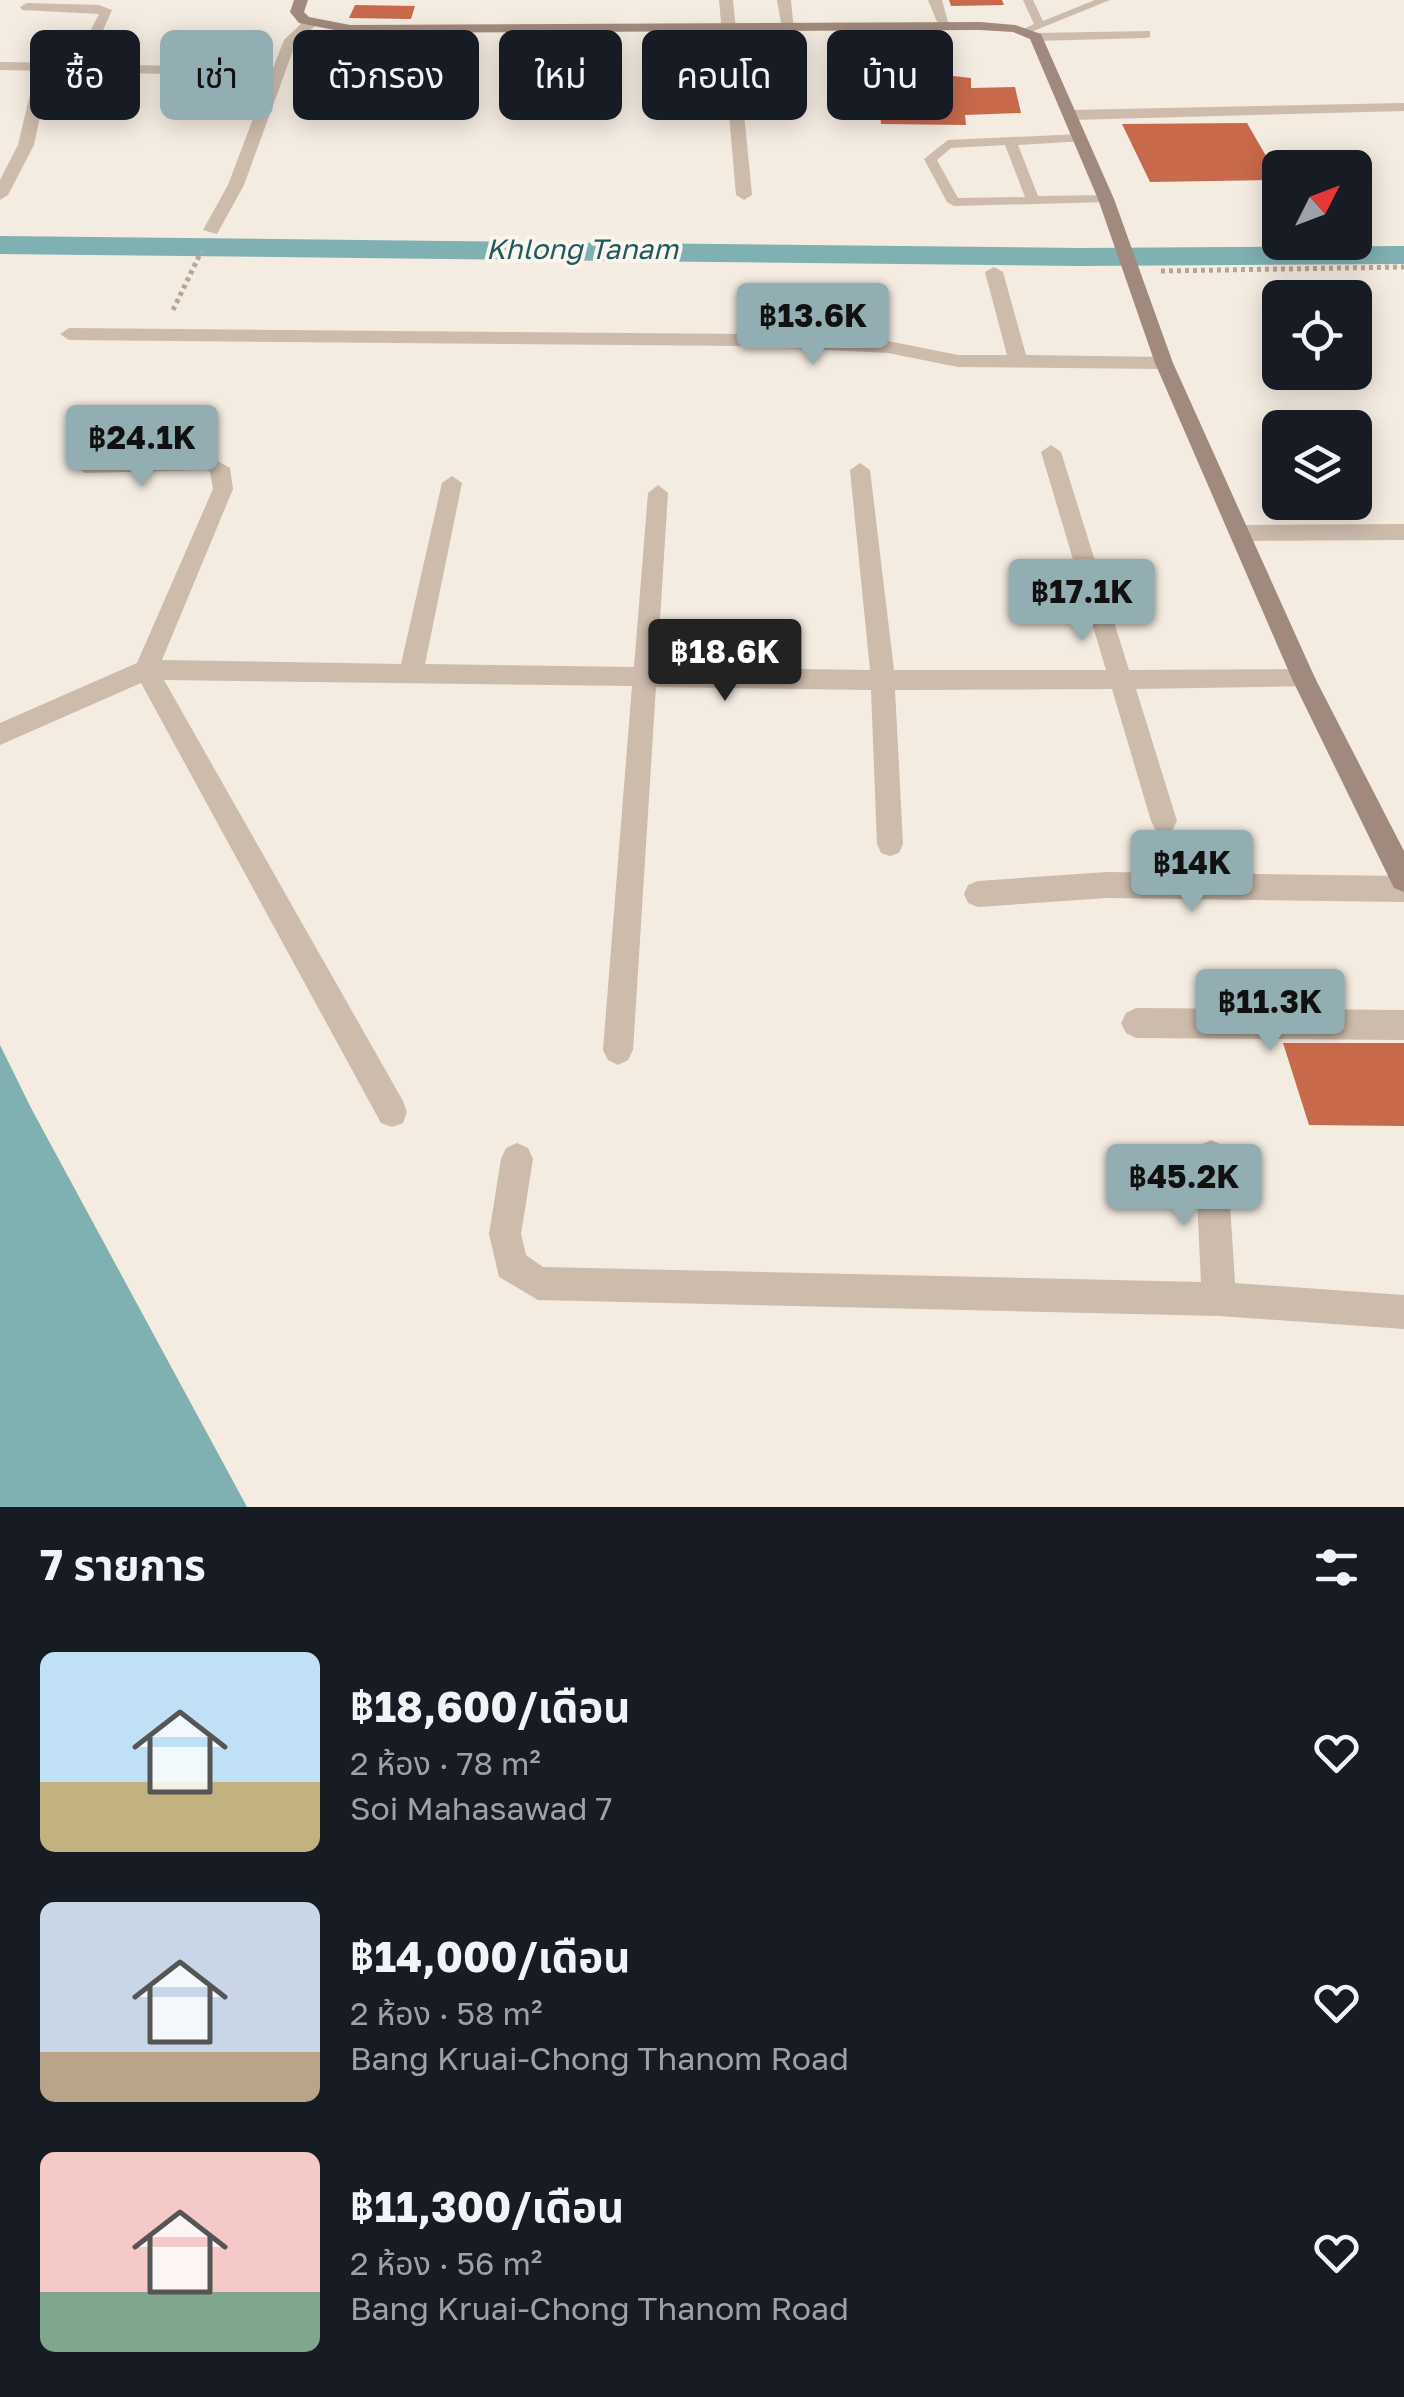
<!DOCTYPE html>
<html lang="th">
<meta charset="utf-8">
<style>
:root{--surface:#171b24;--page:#20242c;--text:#f1f3f6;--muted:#9ea1a6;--accent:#92aeb2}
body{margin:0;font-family:"Golos Text","Noto Sans Thai",sans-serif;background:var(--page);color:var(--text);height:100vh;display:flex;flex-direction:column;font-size:38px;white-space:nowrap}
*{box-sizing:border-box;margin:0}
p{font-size:32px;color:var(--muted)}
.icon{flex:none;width:55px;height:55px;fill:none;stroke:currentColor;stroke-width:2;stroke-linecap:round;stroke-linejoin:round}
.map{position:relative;height:1507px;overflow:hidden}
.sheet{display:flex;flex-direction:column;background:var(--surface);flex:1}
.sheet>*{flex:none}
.guide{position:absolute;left:30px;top:30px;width:1345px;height:90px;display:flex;gap:20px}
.needle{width:65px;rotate:48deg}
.buttons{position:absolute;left:1262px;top:150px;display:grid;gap:20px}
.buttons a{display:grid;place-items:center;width:110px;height:110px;border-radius:15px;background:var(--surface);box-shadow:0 5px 25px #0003;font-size:50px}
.price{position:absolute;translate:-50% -85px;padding:0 22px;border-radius:10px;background:var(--accent);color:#111;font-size:32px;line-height:65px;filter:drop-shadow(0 2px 5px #0008)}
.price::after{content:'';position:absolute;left:50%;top:60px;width:30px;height:22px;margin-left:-15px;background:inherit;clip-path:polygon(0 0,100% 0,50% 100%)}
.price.on{background:#222;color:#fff}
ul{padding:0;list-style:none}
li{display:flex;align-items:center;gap:30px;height:250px;padding:0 40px}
li span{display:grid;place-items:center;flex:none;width:280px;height:200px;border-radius:15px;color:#555}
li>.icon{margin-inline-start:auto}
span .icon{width:120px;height:120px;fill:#fffc;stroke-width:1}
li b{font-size:42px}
h2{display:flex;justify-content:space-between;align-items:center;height:120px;padding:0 40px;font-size:42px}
.chip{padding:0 35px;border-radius:15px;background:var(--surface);box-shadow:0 5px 25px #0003;font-size:35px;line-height:90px}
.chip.on{background:var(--accent);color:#111}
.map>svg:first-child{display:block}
.water{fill:#7fb0b2}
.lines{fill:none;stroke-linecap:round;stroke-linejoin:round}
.canal{fill:#7fb0b2;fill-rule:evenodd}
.building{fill:#c8694b}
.path{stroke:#b9a596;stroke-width:5;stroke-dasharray:4 4;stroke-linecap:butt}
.lane{fill:#cdbbac;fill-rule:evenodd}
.street{fill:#cdbbac;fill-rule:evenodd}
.secondary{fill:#a18a7d;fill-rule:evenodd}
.labels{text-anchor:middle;stroke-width:8;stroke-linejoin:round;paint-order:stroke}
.far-water-label{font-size:28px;font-style:italic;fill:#1f5a5e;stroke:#fbf5ee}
</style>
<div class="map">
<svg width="1404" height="1507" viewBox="0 0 1404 1507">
<rect width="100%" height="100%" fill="#f4ebe1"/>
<!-- water -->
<path class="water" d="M0,1045L31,1108L247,1507H0Z"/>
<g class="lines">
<!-- canal -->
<path class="canal" d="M0,236L1079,248L1404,246V264L1079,266L0,254Z"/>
</g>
<!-- building -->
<path class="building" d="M949,0H1002L1004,5L951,6Z
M355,5L415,6L411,19L349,18Z
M872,74H913L917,89L934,88L936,74L971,78V88L1015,87L1021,113L965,115L966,125L881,124L880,114H865L860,90H875Z
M1247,123L1280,180L1150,182L1122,124Z
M1283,1043H1404V1126L1309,1125Z"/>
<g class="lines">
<!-- path -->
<path class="path" d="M1161,271L1404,267
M173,310L202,250"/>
<!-- lane -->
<path class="lane" d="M1023,0H1033L1043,21L1095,0H1110L1026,34L1020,31L1034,24Z
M1081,134L1085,135V141L1018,145L1038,196L1106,195L1111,196V202L954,206L947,202L924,159L948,140ZM1005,145L1025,197L958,198L937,160L951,148Z"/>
<!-- street -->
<path class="street" d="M719,0H733L752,195L744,200L736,195Z
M777,0H791L794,31L782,28Z
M928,0H942L950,29H940Z
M27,3L99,5L112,10L88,64L273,68L284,40L306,19H316V25L295,45L244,185L217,234L203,230L228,185L269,76L65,72L44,98L34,145L8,195L0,200V180L18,145L29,98L50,71L0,70V62L74,63L99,14L22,10L20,7Z
M396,26L403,30L397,75L388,94L383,95L376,91L383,75L389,30Z
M1150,31V37L1145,38L1036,41L1029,37L1036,33Z
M1404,103V111L1071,120L1063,115L1071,110Z
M994,267L1003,272L1026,355L1164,357L1173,363L1164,369L958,367L888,353L746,346L69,340L60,334L69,328L746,334L888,341L958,355H1007L985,272Z
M1051,445L1061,452L1129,670L1304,669L1312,672L1316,679L1312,686L1136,689L1177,821L1173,829L1164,833L1155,829L1151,821L1112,689L895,690L903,844L899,853L890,856L881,853L877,844L871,690L656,687L633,1050L628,1060L618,1065L608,1060L603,1050L632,686L164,680L403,1101L407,1112L403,1123L392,1127L381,1123L141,683L0,745V723L137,663L213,489L210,472L207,470L85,473L75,466L85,459L209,456L230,468L233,489L162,660L401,664L442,483L452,476L462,483L425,664L634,667L648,493L658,485L668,493L657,667L870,670L850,470L860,463L870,470L894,670H1106L1041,452Z
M1404,524V540L1240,541L1229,533L1240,525Z
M1107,872L1404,876V902L1107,898L978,907L968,903L964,894L968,885L978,881Z
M1136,1008L1404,1010V1040L1136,1038L1126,1033L1121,1023L1126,1013Z
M1211,1140L1222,1145L1227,1156L1235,1283L1404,1295V1329L1219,1316L538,1300L499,1277L489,1234L501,1159L506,1148L517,1143L528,1148L533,1159L521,1234L526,1255L543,1267L1201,1282L1195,1156L1200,1145Z"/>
<!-- secondary -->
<path class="secondary" d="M294,0H308L304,12L309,17L350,25L980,22L1015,25L1041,34L1114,199L1173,363L1315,678L1404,851V892L1394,888L1292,679L1155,363L1098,199L1030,39L1013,32L980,30L350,33L299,23L290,12Z"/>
</g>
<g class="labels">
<!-- far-water labels -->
<g class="far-water-label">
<text x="582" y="259">Khlong Tanam</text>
</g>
</g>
</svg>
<div class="buttons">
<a><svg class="needle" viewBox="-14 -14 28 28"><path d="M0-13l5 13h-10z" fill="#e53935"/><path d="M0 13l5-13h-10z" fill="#9ea1a6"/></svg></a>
<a><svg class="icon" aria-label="locate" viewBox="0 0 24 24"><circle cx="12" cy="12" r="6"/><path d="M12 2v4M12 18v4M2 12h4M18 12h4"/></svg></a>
<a><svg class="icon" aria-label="layers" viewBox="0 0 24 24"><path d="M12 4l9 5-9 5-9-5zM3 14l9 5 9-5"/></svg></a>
</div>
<b class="price" style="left:813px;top:368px">฿13.6K</b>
<b class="price" style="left:142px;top:490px">฿24.1K</b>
<b class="price" style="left:1082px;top:644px">฿17.1K</b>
<b class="price on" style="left:725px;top:704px">฿18.6K</b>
<b class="price" style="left:1192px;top:915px">฿14K</b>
<b class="price" style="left:1270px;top:1054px">฿11.3K</b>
<b class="price" style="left:1184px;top:1229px">฿45.2K</b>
<div class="guide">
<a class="chip">ซื้อ</a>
<a class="chip on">เช่า</a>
<a class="chip">ตัวกรอง</a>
<a class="chip">ใหม่</a>
<a class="chip">คอนโด</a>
<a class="chip">บ้าน</a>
</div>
</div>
<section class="sheet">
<h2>7 รายการ<svg class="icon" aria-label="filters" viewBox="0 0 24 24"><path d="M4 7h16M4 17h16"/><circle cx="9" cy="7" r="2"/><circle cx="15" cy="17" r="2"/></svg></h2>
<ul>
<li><span style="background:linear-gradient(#bfe0f5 65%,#c2b280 0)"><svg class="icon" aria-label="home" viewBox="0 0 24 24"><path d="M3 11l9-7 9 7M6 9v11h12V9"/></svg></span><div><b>฿18,600/เดือน</b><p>2 ห้อง · 78 m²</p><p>Soi Mahasawad 7</p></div><svg class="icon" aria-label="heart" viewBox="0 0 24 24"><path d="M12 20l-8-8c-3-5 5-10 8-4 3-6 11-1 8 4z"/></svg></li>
<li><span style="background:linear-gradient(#c9d6e8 75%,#b9a48a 0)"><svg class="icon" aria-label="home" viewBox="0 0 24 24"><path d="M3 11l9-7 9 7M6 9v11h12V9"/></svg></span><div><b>฿14,000/เดือน</b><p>2 ห้อง · 58 m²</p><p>Bang Kruai-Chong Thanom Road</p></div><svg class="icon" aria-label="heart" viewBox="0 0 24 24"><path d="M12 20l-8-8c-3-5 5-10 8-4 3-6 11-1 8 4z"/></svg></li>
<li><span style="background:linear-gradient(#f6c9c9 70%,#7fa58c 0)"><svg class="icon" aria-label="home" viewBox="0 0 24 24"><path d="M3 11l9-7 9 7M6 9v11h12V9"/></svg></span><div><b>฿11,300/เดือน</b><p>2 ห้อง · 56 m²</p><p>Bang Kruai-Chong Thanom Road</p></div><svg class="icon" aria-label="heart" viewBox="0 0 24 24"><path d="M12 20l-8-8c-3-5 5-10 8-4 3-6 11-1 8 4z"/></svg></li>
</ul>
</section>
